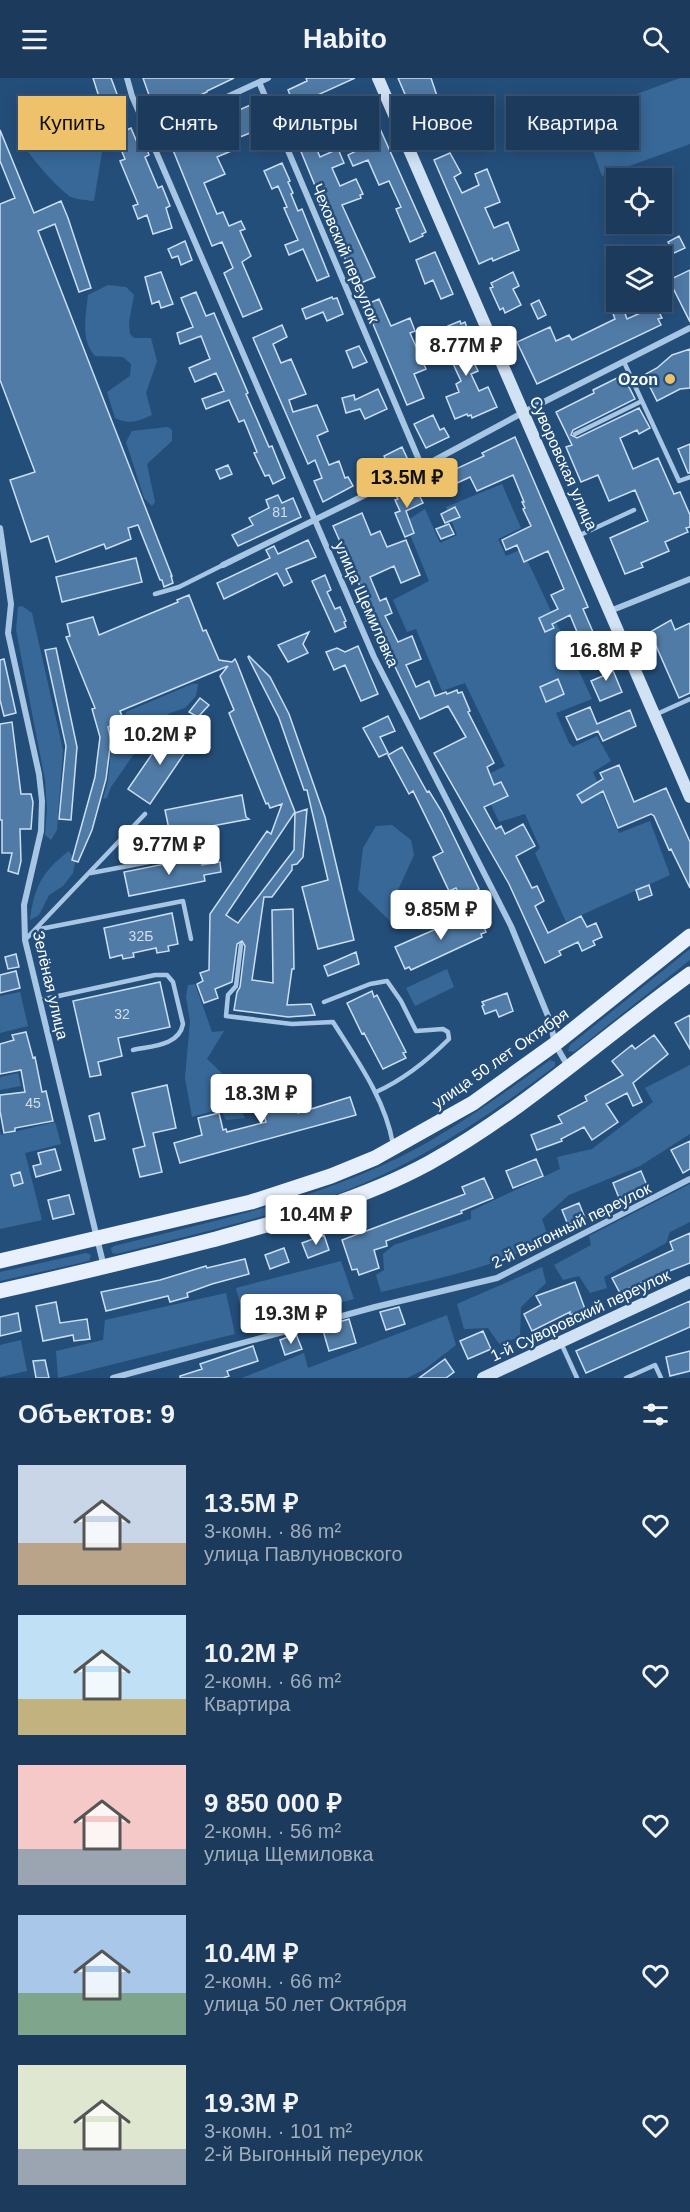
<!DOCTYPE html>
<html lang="ru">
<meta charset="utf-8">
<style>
:root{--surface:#1b3a5c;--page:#244162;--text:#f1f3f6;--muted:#a0adbb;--line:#395472;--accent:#eec16b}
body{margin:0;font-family:Helvetica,sans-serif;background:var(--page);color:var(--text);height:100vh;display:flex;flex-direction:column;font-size:22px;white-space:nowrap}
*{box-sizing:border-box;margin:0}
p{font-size:20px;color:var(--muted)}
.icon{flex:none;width:33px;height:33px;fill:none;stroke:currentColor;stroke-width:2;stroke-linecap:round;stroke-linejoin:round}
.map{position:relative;height:1300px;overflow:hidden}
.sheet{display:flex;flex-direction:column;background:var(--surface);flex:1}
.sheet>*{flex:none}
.top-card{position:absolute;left:18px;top:18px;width:654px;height:54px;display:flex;gap:12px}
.tools{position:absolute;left:606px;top:90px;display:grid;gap:12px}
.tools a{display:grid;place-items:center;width:66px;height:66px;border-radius:0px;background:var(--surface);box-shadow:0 3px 15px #0003,0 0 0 2px var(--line);font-size:30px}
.price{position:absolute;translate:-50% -51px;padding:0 14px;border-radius:6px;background:#fff;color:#222;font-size:20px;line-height:39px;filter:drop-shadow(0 2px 3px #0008)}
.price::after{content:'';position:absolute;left:50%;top:36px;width:18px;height:14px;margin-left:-9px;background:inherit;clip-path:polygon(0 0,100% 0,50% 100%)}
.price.active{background:var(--accent);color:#111}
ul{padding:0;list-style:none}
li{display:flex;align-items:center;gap:18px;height:150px;padding:0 18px}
li span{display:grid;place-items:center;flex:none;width:168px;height:120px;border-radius:0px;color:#555}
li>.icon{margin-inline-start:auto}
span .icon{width:72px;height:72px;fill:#fffc;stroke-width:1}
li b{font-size:26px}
h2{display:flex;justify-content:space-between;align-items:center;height:72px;padding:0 18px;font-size:26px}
.tag{padding:0 21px;border-radius:0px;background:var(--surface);box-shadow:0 3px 15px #0003,0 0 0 2px var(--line);font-size:21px;line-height:54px}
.tag.active{background:var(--accent);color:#111}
header{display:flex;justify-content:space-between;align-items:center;height:78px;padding:0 18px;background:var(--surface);font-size:27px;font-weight:600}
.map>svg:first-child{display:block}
.green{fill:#386898}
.building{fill:#507ba6;stroke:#cadff4;stroke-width:1.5}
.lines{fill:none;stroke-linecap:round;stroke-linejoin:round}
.lane{stroke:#a7c6e4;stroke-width:4.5}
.street{stroke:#a7c6e4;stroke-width:6}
.secondary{stroke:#d0e2f4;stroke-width:12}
.primary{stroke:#e7f0fc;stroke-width:15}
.poi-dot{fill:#eec16b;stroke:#244e7a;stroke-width:2}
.labels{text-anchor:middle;stroke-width:5;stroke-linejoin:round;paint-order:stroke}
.number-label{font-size:14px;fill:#d3dee9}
.street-label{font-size:16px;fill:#fff;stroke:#244e7a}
.poi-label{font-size:16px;font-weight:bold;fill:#fff;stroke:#244e7a;text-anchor:end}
</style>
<header><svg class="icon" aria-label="menu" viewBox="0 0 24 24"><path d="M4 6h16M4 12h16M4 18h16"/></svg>Habito<svg class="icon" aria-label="search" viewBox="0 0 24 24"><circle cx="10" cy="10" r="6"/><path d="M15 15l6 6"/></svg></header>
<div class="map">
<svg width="690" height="1300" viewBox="0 0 690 1300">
<rect width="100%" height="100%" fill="#244e7a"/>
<!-- green -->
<path class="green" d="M680,0H690V66L602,98L580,37Z
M48,24L71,50L83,53L100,69L102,74L94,123C87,122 78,122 71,119C61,114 24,73 22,63C19,49 27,35 36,25Z
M108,207L126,209L134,217L129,244L130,256L134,260H151L157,283L146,315L152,337C139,343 129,347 115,340L107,314L130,298L131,286L123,279L95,278C80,261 86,239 88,217Z
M168,349L172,352V363L147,386L155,424L152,428L144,420L126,364L132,353Z
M502,406L521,450L498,461L506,478L522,471L592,621L556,635L569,665L573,669L597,658L611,683L593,694L619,755L650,743L670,797L566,844L535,775L540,770L525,736L499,744L479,701L505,688L465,605L442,613L416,551L407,554L393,522L429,503L405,444L425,431L440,465L457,457L446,429Z
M22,528L32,535L63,672L57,752L51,762L45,757L47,731L45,702L16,552L18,529Z
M192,606H198L196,618L185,630L170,635L156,644L111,709L107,720L103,721L108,702L113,655L116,649L125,643L126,634Z
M392,747L411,762L414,777L398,812L400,819L413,828H438L392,845L358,812L363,770L376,748Z
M69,773L75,784L73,795L63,808L49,817L39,837L30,842C34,810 42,793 69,773Z
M690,871V882L574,974L568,973L570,967Z
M447,891L454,909L415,928L406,910Z
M195,906L212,954L224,953L207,981L227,1000L245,1040L226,1042L220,1031L192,1039L185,1000L190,943L186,919L188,907Z
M20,914L28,948L0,955V918Z
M550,982L555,984V988C488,1039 418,1085 340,1115C322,1122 302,1126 283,1132C228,1149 172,1162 116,1176L112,1175L111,1170L114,1168C218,1142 326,1120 421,1068C466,1043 508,1012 550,982Z
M690,987V1056L640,1088L569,1117L542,1141L548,1159C498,1190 438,1200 381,1214L376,1197L384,1192L383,1176L394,1167L471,1141V1133L560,1091L557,1079L592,1071L653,1024L645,1010Z
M18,995L21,1008L0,1012V999Z
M55,1044L61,1066L25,1075L42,1142L0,1151V1053L1,1057Z
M690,1106V1144L670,1154L666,1165L604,1199L607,1210L590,1215L579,1198L563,1202L554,1187L591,1167L589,1158Z
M86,1175L91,1177L89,1183L0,1203V1194Z
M341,1183L354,1221L246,1251L236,1210Z
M542,1189L546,1205L521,1229L520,1258L500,1267L488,1250L464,1251L457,1226Z
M226,1215L235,1256L58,1300L56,1273L103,1262L105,1242Z
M447,1237L456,1267L425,1291L407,1300H242L304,1275L308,1290Z
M21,1262L27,1293L0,1299V1267Z"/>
<!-- building -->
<path class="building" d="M93,0H111L117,16L100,22Z
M143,0H234L207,13V14L156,37Z
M306,0H355L313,19L314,21L299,27L300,29L284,37L278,23L290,17L288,12L307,3Z
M398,0H431L438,21L434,23L440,38L435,40L443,58L426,65Z
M255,25L265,49L240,59L230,36Z
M90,26L95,39L76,46L71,33Z
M369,26L426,154L422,156L423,158L410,164L396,131L401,129L389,103L379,107L368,82L353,88L348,77L360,71L353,54L347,57L339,39Z
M131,50L139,69L145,66L149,77L145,79L158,110L162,108L170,128L166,130L172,150L153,156L147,137L138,141L133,128L138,126L120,83L125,81L115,57Z
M0,52L34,135L61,123L68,140L91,210L79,214L55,146L38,153L172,498H171L173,505L166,508L164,509L162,502H160L138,447L128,450L131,461L106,471L104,466L56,484L48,458L31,464L10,402L35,394L0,302V126L15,120L0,83Z
M309,52L320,79L338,71L344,85L332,90L340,108L356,101L363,116L360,117L361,120L342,127L375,199L356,207L295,59Z
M230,56L236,71L217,79L225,96L204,105L217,136L223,134L229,148L241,143L245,151L240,153L251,178L242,184L262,231L243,239L224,195L233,190L222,164L212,168L173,72L178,69L176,64L186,59L189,65L198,61L201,68Z
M450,75L461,95L454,99L462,115L479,107L475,96L487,91L500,124L485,130L494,150L508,144L519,172L493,183L492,180L479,186L434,82Z
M282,85L290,103L288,104L293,115L291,116L298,133L302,131L329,198L317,203L303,171L289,177L285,167L298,162L284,130L287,129L278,108L272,111L264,93Z
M679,158L685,170L674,175L668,164Z
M185,163L192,182L181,187L178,178L172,180L168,171Z
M435,174L453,216L441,221L433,202L425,206L416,182Z
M690,192V244L669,202Z
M161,194L173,226L161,230L159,223L152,226L145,199Z
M513,194L519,208L513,211L521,227L505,235L503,230L500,232L490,210L493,209L491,205Z
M196,214L206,238L214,235L248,315L246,316L269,369L272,368L276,378L285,400L273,406L269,397L265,398L254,375L257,374L244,342L239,344L229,322L206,331L202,321L224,313L216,295L195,304L189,290L210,281L201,258L180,266L177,255L193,249L181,220Z
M332,219L333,221L337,220L343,236L327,243L323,234L306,241L302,231Z
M379,221L391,248L410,240L415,253L410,255L426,291L414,296L424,320L407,327L365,227Z
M539,222L546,237L538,241L531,226Z
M609,224H621L627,241L656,228L662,240L658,241L661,247L537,306L517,264L550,249L556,263L569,257L572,262L615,241Z
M460,243L461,246L465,244L471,261L464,264L478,293L471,296L479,313L488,309L497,329L472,340L471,337L468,338L467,336L455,341L446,319L459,314L456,306L461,303L442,262L452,258L448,248Z
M282,247L287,259L273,266L281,285L291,281L306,316L289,322L293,334L317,327L328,353L317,358L329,387L339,383L345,400L348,399L353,408L323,424L314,403L322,400L315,382L308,386L253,260Z
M359,268L367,284L353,290L346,273Z
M690,271V310L680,311L657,323L644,297L657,290L672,277Z
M623,297L635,321L573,352L571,357L577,360L639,330L650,350L639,356L637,352L620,360L633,391L658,380L674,416L680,414L690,437V449L686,450L688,454L665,464L669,473L641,485L643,489L625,496L610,460L648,443L635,412L609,423L598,397L581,404L566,369L572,367L556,334L594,315L593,312Z
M378,311L387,331L365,341L360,331L346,335L342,320L354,317L355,322Z
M433,337L440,352L444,350L449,359L426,370L414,346Z
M515,359L588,529L583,531L603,577L589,583L570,537L552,546L554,550L545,554L539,540L558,531L551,517L564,511L548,473L524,484L517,467L506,472L502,462L531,448L523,431L525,430L522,424H524L513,397L477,413L470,399L440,413L434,401L484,378L482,375Z
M690,366V395H688L678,371Z
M402,369L408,382L386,392L382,383L386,382L384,378Z
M228,387L232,396L220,401L216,392Z
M415,409L423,425L406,433L414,455L405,459L395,435L400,433L395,422L398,421L396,418Z
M278,417L282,425L293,420L301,439L238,468L232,457L253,447L249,440L269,430L266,422Z
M455,429L460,439L445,445L441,436Z
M362,435L371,457L380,453L387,469L406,462L420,497L401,505L394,488L370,499L380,523L386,520L392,535L385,538L398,564L412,558L421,581L406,587L416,609L429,603L435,618L446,614L447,616L457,612L458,615L462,614L470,633L468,634L494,685L487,689L494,707L501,704L508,718L484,729L496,751L501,748L505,756L523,746L535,768L516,778L532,810L537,808L544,823L535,828L548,855L581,838L587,849L596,845L602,859L593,863L595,867L582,873L578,864L559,873L561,877L545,885L509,806L434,675L466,659L448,628L420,641L397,593L392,582H395L385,559L375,542L333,448Z
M449,446L454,456L441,461L436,451Z
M308,462L316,479L286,491L292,504L284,508L277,495L224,521L217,505L270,480L266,472L274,468L278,476Z
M136,480L142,504L62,524L56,499Z
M325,497L331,512L327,514L335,531L340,529L346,543L344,544L346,549L335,554L312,503Z
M189,517L203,553L206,552L219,582L232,584L235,581L237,585L295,734L226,837L238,845L294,772L295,735L307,731L303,779L297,786L292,787V792L272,819H264L252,902L273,905L272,832L293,831L294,891H292L287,927L311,926L315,937L288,939L234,932L237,914L240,909L245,868L242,863L237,866L232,904L215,911L218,920L204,925L197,906L203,903L200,895L209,892L210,836L267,753L271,756L282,726L270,730L268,725L266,726L229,635L234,632L220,598L228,588L120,633L124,643L108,649L111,662L106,701L92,752L78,784L72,782L95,699L100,659L92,631L95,630L66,559L70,558L67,546L93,539L99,557L178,524L177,522Z
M671,542L675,552L690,545V615L679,620L650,554Z
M309,554L303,566L308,575L288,584L278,567Z
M358,568L378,616L361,623L345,587L334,592L326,574L337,570L345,574Z
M56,570L77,669L71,742L59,741L66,668L45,572Z
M249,578L270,599L289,636L325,739L354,862L318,871L302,809L328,802L307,712H304L279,640L248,579Z
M607,578L622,614L600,623L591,603L605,597L598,582Z
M4,581L16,635L4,638L0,622V582Z
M558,601L564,616L546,624L540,609Z
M200,620L209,627L198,639L189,634Z
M590,629L597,646L630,632L636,648L603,663L598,653L577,662L566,639Z
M388,638L395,653L380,659L388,675L379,679L363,650Z
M12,644L21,716H31L33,724L31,751H20L21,783L18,796L8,793L12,775H2V742H0V646Z
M170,650L192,664L150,726L128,711Z
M402,669L427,714L429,713L442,734L479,811L477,812L478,819L464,826L456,810L449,813L433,779L443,774L413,713L409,716L388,677Z
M619,687L634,724L666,710L690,764V810L671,771L669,772L654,738L651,736L618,750L603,713L582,725L577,717L603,701L600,695Z
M242,717L246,739L249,741L170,756L165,732Z
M200,779L202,787L220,784L221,794L204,797L205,803L129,818L124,794Z
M649,807L652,817L639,822L636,812Z
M477,833L486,854L481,856L482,859L411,892L409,889L405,891L395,869Z
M172,835L178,866L168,868L169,873L157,875L156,870L133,875L134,879L123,881L122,877L110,880L104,850Z
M356,874L359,886L328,898L324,888Z
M16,876L19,889L8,891L5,879Z
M16,893L20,910L0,915V897Z
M160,904L170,949L118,960L122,978L98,984L101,997L90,999L73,923Z
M372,913L374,919L377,917L406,974L403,975L406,980L383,991L364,955L362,956L347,925Z
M507,915L513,933L499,939L496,932L485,936L482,928L484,927L482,924Z
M690,937V971L675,945Z
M26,954L33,980L35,979L42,1014L46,1013L53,1043L15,1050V1053L4,1055L0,1033V1017L25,1014L21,992L0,996V966L14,962L12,957Z
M654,957L668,976L633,1005L642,1024L633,1028L627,1015L606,1026L618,1044L592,1062L584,1049L561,1061L562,1063L537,1072L531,1057L562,1045L558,1038L587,1023L585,1018L623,997L612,983L632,967L635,971Z
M167,1007L176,1050L153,1055L162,1094L140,1099L133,1071L145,1068L132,1015Z
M290,1008L298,1035L350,1019L356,1037L180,1085L174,1065L202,1057L198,1040L219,1035L223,1052L226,1051L227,1054L266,1044L257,1014L269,1010L270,1014Z
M99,1035L105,1061L95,1063L89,1038Z
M690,1063V1091L683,1095L671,1072Z
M55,1071L61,1092L36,1099L33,1088L41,1086L38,1075Z
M536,1081L543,1098L513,1110L506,1093Z
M641,1093L649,1112L621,1125L613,1105Z
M20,1094L23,1105L14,1108L11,1097Z
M484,1100L493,1120L461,1133L462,1135L386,1163L387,1168L374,1172L379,1190L359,1197L357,1191L352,1192L342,1162L465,1116L462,1109Z
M69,1117L74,1136L53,1141L48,1122Z
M579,1125L585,1140L568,1147L562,1132Z
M690,1155V1185L649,1201L620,1215L612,1200L673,1172L670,1164Z
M324,1157L329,1172L308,1180L302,1165Z
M284,1170L289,1184L270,1191L265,1177Z
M245,1181L249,1196L212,1206L187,1215L188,1219L170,1224L168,1218L106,1233L101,1214L160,1202L206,1188L207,1190Z
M575,1204L585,1231L570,1237V1234L532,1253L524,1236L541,1227L536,1218Z
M690,1223V1249L586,1295L576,1273Z
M56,1224L60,1245L87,1241L90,1261L74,1263L73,1257L43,1263L36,1228Z
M399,1229L405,1246L386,1252L380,1234Z
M18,1235L21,1253L0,1258V1239Z
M349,1241L356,1265L329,1273L322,1249Z
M483,1253L491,1271L468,1281L460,1263Z
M296,1256L302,1271L285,1277L280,1262Z
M253,1268L258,1283L227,1293L229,1298L223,1300H180V1298L202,1291L200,1286Z
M690,1273V1293L670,1298L666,1279Z
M445,1281L454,1294L446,1300H419Z
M45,1282L49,1300H36L33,1283Z"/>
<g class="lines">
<!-- lane -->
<path class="lane" d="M624,284L642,323
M575,356L642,323L679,403L690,399
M578,458L634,432
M155,516L179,509L223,487
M657,636L690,621
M91,795L202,774
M35,852L183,823L191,861
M25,862L145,736
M241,867L236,908L228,917L226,938L292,946L333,944C357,982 385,1021 393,1066
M40,922L155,897H167L173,904L183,946C179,968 151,968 133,972
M324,924L370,906L387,903L401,923L416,953L443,951L448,954L449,961C427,983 405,1001 376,1014
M561,1265L577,1300
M626,1300L655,1287L661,1300"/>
<!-- street -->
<path class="street" d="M127,0L132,18L374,579L511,848L550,943L555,966L569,990
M259,4L422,389
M150,57L203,30L268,0
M0,450L11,526L8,555L39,696L42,723L41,753L24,827L25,862L104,1189
M223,487L422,389L524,334L690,250
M610,533L690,501
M113,1300L375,1229L497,1200L690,1101"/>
<!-- secondary -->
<path class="secondary" d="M378,0L690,719
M483,1300L690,1204"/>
<!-- primary -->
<path class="primary" d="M0,1183L251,1124L331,1098L375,1080L473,1025L555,966L690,858
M0,1213C71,1197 141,1180 212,1162C286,1142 361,1122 429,1085C523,1033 603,959 690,896"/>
</g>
<!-- markers -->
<circle class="poi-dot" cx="670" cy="301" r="6"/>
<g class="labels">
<!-- number labels -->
<g class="number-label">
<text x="280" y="439">81</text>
<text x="141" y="863">32Б</text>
<text x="122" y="941">32</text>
<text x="33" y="1030">45</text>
</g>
<!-- street labels -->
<g class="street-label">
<text transform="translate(346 175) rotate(67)" y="6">Чеховский переулок</text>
<text transform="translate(564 385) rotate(66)" y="6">Суворовская улица</text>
<text transform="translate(367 526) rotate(66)" y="6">улица Щемиловка</text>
<text transform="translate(51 907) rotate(77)" y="6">Зелёная улица</text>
<text transform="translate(500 980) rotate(-35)" y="6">улица 50 лет Октября</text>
<text transform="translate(571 1147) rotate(-26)" y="6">2-й Выгонный переулок</text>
<text transform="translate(580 1237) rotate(-25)" y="6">1-й Суворовский переулок</text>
</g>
<!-- poi labels -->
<g class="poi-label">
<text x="658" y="307">Ozon</text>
</g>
</g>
</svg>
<div class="tools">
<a><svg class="icon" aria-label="locate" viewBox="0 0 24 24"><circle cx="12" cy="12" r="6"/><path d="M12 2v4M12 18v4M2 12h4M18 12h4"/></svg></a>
<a><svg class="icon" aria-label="layers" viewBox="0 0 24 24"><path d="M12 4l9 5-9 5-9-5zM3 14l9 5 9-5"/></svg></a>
</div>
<b class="price" style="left:466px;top:299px">8.77M ₽</b>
<b class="price active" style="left:407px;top:431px">13.5M ₽</b>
<b class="price" style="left:606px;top:604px">16.8M ₽</b>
<b class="price" style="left:160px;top:688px">10.2M ₽</b>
<b class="price" style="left:169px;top:798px">9.77M ₽</b>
<b class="price" style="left:441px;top:863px">9.85M ₽</b>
<b class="price" style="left:261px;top:1047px">18.3M ₽</b>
<b class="price" style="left:316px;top:1168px">10.4M ₽</b>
<b class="price" style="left:291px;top:1267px">19.3M ₽</b>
<div class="top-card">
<a class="tag active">Купить</a>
<a class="tag">Снять</a>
<a class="tag">Фильтры</a>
<a class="tag">Новое</a>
<a class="tag">Квартира</a>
</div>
</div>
<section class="sheet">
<h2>Объектов: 9<svg class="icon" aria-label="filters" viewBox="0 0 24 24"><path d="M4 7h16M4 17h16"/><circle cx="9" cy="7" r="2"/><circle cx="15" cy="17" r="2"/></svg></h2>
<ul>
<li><span style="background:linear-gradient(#c9d6e8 65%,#b9a48a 0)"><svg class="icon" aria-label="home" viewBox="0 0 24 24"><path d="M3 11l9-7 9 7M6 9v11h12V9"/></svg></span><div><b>13.5M ₽</b><p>3-комн. · 86 m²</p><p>улица Павлуновского</p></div><svg class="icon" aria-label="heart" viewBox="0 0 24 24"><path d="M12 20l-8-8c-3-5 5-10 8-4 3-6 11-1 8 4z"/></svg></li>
<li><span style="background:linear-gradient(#bfe0f5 70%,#c2b280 0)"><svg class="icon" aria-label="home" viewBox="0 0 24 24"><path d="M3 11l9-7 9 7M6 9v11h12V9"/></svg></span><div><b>10.2M ₽</b><p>2-комн. · 66 m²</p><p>Квартира</p></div><svg class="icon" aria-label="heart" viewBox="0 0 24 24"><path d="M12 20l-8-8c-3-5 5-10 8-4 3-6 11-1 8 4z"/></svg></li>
<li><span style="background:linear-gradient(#f6c9c9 70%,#9aa5b1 0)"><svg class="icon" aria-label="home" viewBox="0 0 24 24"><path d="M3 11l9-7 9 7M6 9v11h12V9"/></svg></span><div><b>9 850 000 ₽</b><p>2-комн. · 56 m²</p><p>улица Щемиловка</p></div><svg class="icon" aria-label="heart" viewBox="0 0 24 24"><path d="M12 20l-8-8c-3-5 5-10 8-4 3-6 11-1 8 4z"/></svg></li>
<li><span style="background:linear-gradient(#a9c7e8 65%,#7fa58c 0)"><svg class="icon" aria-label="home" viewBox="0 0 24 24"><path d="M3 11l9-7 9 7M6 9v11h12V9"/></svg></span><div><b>10.4M ₽</b><p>2-комн. · 66 m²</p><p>улица 50 лет Октября</p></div><svg class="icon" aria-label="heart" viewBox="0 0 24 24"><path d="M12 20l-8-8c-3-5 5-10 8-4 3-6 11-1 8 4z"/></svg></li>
<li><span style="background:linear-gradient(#dfe7d0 70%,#9aa5b1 0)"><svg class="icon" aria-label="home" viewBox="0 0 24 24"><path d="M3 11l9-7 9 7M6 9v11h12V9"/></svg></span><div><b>19.3M ₽</b><p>3-комн. · 101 m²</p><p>2-й Выгонный переулок</p></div><svg class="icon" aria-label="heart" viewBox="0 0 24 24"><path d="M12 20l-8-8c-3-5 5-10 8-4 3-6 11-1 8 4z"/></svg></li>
</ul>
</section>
